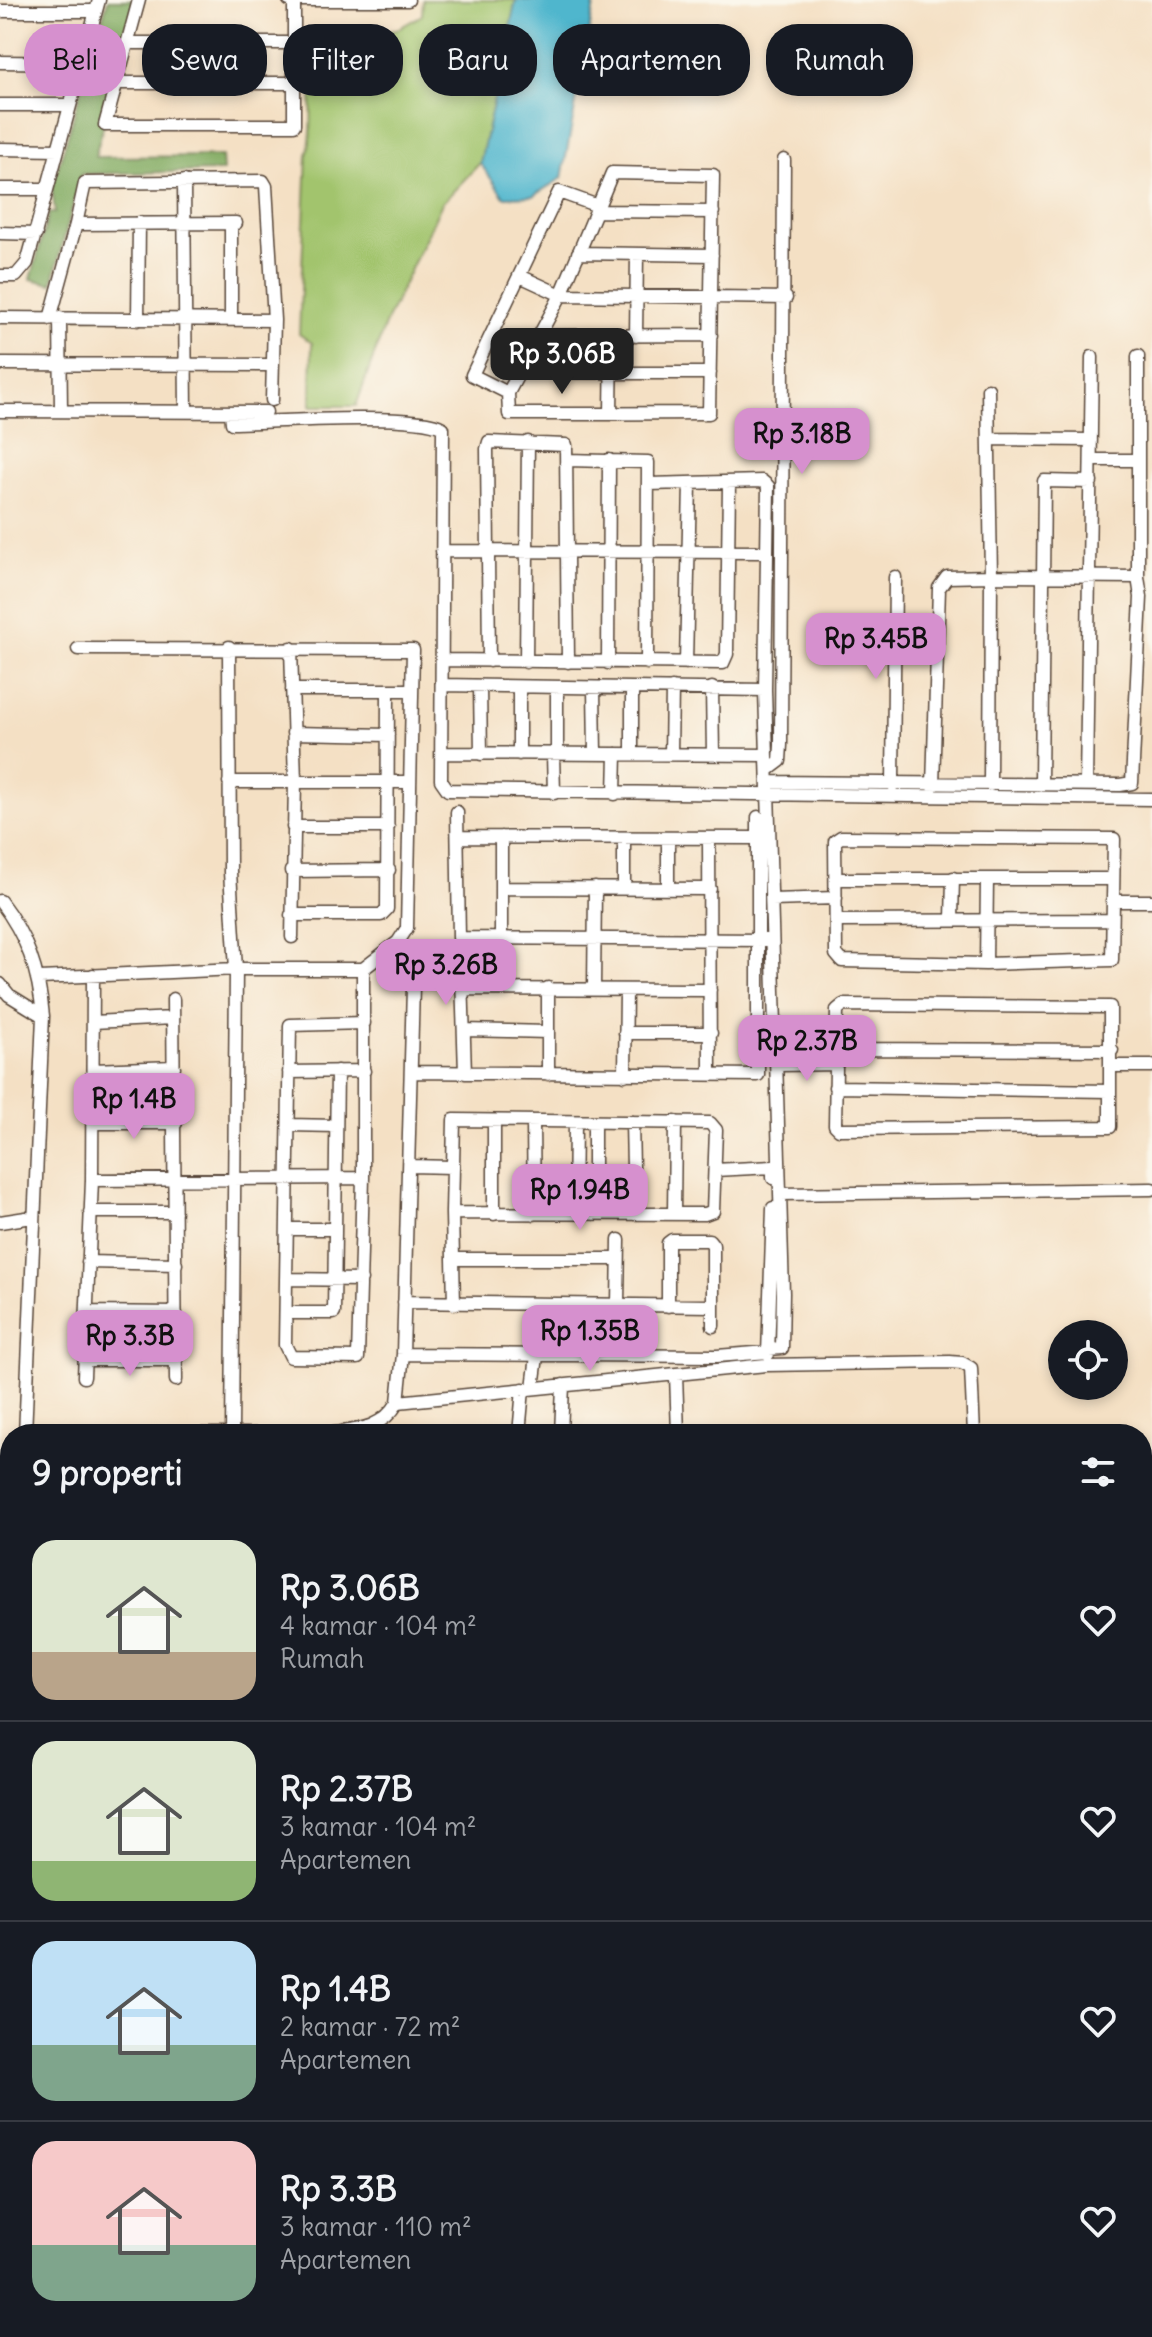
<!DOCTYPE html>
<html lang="id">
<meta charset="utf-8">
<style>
:root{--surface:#171b24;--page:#20242c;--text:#f1f3f6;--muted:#9ea1a6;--line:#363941;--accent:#d690ce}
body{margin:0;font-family:Delius,sans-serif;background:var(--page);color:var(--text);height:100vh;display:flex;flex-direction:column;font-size:30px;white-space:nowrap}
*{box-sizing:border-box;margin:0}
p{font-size:26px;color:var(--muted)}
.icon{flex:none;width:44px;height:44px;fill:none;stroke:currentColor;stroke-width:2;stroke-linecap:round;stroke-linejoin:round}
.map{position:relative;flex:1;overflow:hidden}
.sheet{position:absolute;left:0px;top:1424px;width:1152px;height:914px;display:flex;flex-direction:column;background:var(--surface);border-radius:32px 32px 0 0;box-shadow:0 4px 12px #0003}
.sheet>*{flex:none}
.top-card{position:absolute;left:24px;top:24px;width:1104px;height:72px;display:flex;gap:16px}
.fabs{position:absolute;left:1048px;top:1320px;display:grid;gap:16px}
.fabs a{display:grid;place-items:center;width:80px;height:80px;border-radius:50%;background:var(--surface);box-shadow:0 4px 12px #0003;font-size:40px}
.price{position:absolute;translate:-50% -68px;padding:0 18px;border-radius:16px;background:var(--accent);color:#111;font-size:26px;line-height:52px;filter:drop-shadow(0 2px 4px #0008)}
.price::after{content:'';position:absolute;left:50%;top:48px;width:24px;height:18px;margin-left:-12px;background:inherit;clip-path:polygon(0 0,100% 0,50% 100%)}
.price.selected{background:#222;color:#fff}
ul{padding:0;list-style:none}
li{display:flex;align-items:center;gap:24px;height:200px;padding:0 32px}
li+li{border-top:2px solid var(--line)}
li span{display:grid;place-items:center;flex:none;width:224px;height:160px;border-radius:24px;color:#555}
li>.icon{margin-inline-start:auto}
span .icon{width:96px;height:96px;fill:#fffc;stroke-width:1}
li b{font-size:34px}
h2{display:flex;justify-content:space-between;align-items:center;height:96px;padding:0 32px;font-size:34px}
.tag{padding:0 28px;border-radius:32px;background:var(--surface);box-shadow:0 4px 12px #0003;font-size:28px;line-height:72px}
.tag.selected{background:var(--accent);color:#111}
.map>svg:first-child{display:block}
.built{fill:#f3d4bf}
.green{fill:#a2c46d;stroke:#6e7746;stroke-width:2}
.forest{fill:#81aa60;stroke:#5e6a3f;stroke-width:2}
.water{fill:#4fb6cd;stroke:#457076;stroke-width:2}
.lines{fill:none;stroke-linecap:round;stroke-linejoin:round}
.minor-casing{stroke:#574537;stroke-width:15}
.minor{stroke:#fff;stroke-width:12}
</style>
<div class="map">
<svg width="1152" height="2337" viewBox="0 0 1152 2337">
<rect width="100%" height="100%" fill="#fbf7ec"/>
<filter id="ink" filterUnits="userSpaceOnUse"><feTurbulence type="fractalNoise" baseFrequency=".0125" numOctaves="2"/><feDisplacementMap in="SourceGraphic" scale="16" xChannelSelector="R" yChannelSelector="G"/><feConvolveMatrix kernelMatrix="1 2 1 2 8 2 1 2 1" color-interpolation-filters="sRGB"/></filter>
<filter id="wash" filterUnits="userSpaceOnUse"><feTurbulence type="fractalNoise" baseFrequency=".006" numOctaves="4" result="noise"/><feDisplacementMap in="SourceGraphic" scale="32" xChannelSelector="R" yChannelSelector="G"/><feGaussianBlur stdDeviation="1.8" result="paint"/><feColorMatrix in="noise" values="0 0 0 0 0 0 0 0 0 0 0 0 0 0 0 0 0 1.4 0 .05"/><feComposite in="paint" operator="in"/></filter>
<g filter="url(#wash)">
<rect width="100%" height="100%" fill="#f4e0c4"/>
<!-- built -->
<path class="built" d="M0,2258H10V2328H143V2337H0Z
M988,2328H1104V2337H988Z"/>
<!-- green -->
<path class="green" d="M423,0H516L480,163L442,203L386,322L356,406H311L312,343L299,334L307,155C317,122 305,87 319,56L399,28L422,15Z"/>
<!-- forest -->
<path class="forest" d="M108,0H137L95,157L222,156L223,171L81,174L52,284L31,279L49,213H55L52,188Z"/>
<!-- water -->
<path class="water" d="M516,0H595L562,178L533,196L504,197L480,163Z"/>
</g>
<g filter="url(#ink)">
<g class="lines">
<defs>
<path id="minor" d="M139,0L105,125H294V0
M289,0H408
M0,11H96
M127,43H294
M0,62L82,63
M117,83H294
M0,105H70
M0,149L58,150
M612,173L713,175L709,413L509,414L508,393L561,295Z
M184,181L186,412
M0,189H47
M596,211L713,212
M236,223L76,224L85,183L263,181L266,186L274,320L272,400
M231,224V320
M0,233L36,234
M578,253L712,255
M0,276H16L27,263L99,0
M520,276L561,295L786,298
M0,318L274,320
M60,318L61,411
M50,319L76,224
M138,320L139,223
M538,336L711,335
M636,336L637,254
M0,364L273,365
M519,372L710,373
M508,393L472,375L559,192L598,206
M0,411L266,412
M231,412L232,423C270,422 418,412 443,428L441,780L448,790L1152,799
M611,414L612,336
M989,439L1091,440
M567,460L648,462L647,663
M1091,460H1138
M649,484L762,481L768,486L765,690L783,1293L782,1348L769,1349
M442,551L767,552
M1138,577V356
M229,647L230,872L236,969L232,1434
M291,648L295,782L292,937
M444,660L723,663L727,654L729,482
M489,661L487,449L489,442L566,445L568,662
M526,662L528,442
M608,663L609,460
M686,663L690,484
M442,685L765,690
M480,686L481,754
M519,687V754
M557,688V754
M594,688L595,754
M632,688V754
M712,688L713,754
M292,690H412
M293,733L388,735
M443,753L767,755
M553,754L554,793
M671,754L672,688
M768,770L780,761L781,745L784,160
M229,782H408
M768,782L1120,785L1132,783L1141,597L1138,577L991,576L990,785
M893,785L895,577
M1041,785L1044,481L1091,482
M1086,785L1092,357
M933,786L939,588L947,577L991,576L988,389
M615,794L616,754
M457,812L459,938L766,940
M293,827H388
M458,837L757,838
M501,837V938
M841,837L1114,839L1112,960L986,964L842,961L836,954L835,841Z
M624,838V889
M709,838L710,1075
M291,871L389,870
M836,879H1113
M501,888L710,889
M668,889V838
M772,900L836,898
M0,901C27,936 39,971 43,1016L25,1434
M1112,901H1152
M291,915H381L387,909L388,691
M952,919L953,878
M837,921L1112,920
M461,945L465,1073
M986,964L987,879
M40,978L236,969H363L398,942L407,928L413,650L78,649
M0,984L9,995L43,1016
M465,989L710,990
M594,989L595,888
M173,999L176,1380
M843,1005L1110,1007V1127L839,1129L835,1125L837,1010Z
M93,1022L173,1018
M464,1030L547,1032
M625,1033H711
M836,1049L1112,1050
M778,1065L837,1064
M1112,1066H1152
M93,1070L174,1067
M289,1072L364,1071
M411,1072L758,1075V817
M548,1074V988
M625,1075L626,990
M835,1087L1110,1091
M454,1120L710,1123L716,1130L713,1211L705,1214L452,1213Z
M533,1122L534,1214
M594,1122V1214
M632,1122L634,1214
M92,1123H176
M289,1125L336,1126
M410,1166L452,1167
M715,1170L773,1167V1178
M363,1178L358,1358L291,1357L285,1345L290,1025L364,1023
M92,1180L363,1178V969
M780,1194L1152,1189
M90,1212H175
M452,1213L454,1304
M574,1213L575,1122
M494,1214V1121
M674,1214L675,1122
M0,1222L26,1218
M288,1229H335
M454,1259H618
M88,1262L176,1264
M287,1279L361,1280
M404,1302L713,1306
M618,1305L619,1240
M668,1306V1243L672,1240H709L713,1245V1326
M87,1312L176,1313
M286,1313H334L337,1071
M403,1354L717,1356L768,1352
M768,1354L773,1208
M580,1355L581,1305
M85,1360H176
M676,1374L678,1434
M84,1377L92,1180L93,975
M533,1388L537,1356
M398,1402L403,1354L413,987L417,976L462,949
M189,1434H273
M327,1434C355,1430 382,1430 398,1402L766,1365L950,1362L962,1363L971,1368L974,1434
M519,1434L523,1389
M561,1434L563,1385
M3,1595L10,1510
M1142,1777L1152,1776
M0,1810L10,1585
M1142,1850L1152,1849
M1142,1895H1152
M0,1905L10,1906
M1142,1936H1152
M1142,1987L1152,1988
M1146,2039V2145
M0,2136L10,2205
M1142,2230H1152
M0,2256L10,2337
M21,2328L22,2337
M132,2328L133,2337
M310,2328V2337
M411,2328V2337
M793,2328V2337
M838,2328V2337
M941,2328V2337
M1104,2328V2337
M289,2337L290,2328
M360,2337V2328
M494,2337V2328
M557,2337L558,2328
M603,2337V2328
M643,2337V2328
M744,2337V2328
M897,2337V2328
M986,2337V2328
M1041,2337V2328
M1055,2337V2328
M1143,2337L1144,2279"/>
</defs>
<!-- minor casing -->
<use href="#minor" class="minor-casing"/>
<!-- minor -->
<use href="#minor" class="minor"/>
</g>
</g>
</svg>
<div class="fabs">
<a><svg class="icon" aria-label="locate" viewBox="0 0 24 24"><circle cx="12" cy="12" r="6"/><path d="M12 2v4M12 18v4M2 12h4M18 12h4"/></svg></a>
</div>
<b class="price selected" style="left:562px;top:396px">Rp 3.06B</b>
<b class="price" style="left:802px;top:476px">Rp 3.18B</b>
<b class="price" style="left:876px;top:681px">Rp 3.45B</b>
<b class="price" style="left:446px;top:1007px">Rp 3.26B</b>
<b class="price" style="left:807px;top:1083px">Rp 2.37B</b>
<b class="price" style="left:134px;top:1141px">Rp 1.4B</b>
<b class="price" style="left:580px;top:1232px">Rp 1.94B</b>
<b class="price" style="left:590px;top:1373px">Rp 1.35B</b>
<b class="price" style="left:130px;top:1378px">Rp 3.3B</b>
<div class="top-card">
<a class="tag selected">Beli</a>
<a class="tag">Sewa</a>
<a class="tag">Filter</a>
<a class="tag">Baru</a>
<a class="tag">Apartemen</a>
<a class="tag">Rumah</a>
</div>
<section class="sheet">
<h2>9 properti<svg class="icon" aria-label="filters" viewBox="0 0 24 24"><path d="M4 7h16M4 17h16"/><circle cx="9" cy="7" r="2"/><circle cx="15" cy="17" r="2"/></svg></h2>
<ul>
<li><span style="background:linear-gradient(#dfe7d0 70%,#b9a48a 0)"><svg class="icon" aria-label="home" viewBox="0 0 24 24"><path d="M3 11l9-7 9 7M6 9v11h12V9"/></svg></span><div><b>Rp 3.06B</b><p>4 kamar · 104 m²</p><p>Rumah</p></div><svg class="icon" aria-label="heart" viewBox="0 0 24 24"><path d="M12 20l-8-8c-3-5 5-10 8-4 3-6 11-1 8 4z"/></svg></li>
<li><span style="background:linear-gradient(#dfe7d0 75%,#8fb573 0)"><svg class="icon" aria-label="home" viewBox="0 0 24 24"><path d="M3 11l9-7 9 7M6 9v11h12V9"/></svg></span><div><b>Rp 2.37B</b><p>3 kamar · 104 m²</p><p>Apartemen</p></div><svg class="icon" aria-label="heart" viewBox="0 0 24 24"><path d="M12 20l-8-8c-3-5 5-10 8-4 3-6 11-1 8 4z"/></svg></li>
<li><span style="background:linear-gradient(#bfe0f5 65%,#7fa58c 0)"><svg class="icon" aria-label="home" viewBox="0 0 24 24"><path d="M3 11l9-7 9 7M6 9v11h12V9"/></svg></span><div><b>Rp 1.4B</b><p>2 kamar · 72 m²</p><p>Apartemen</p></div><svg class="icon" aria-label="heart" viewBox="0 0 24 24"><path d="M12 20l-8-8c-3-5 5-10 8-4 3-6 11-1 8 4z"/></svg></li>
<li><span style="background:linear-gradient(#f6c9c9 65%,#7fa58c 0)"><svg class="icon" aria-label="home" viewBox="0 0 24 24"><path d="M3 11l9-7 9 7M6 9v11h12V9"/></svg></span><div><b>Rp 3.3B</b><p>3 kamar · 110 m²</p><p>Apartemen</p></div><svg class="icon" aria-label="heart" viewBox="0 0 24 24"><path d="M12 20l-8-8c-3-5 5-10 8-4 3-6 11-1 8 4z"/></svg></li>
</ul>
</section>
</div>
